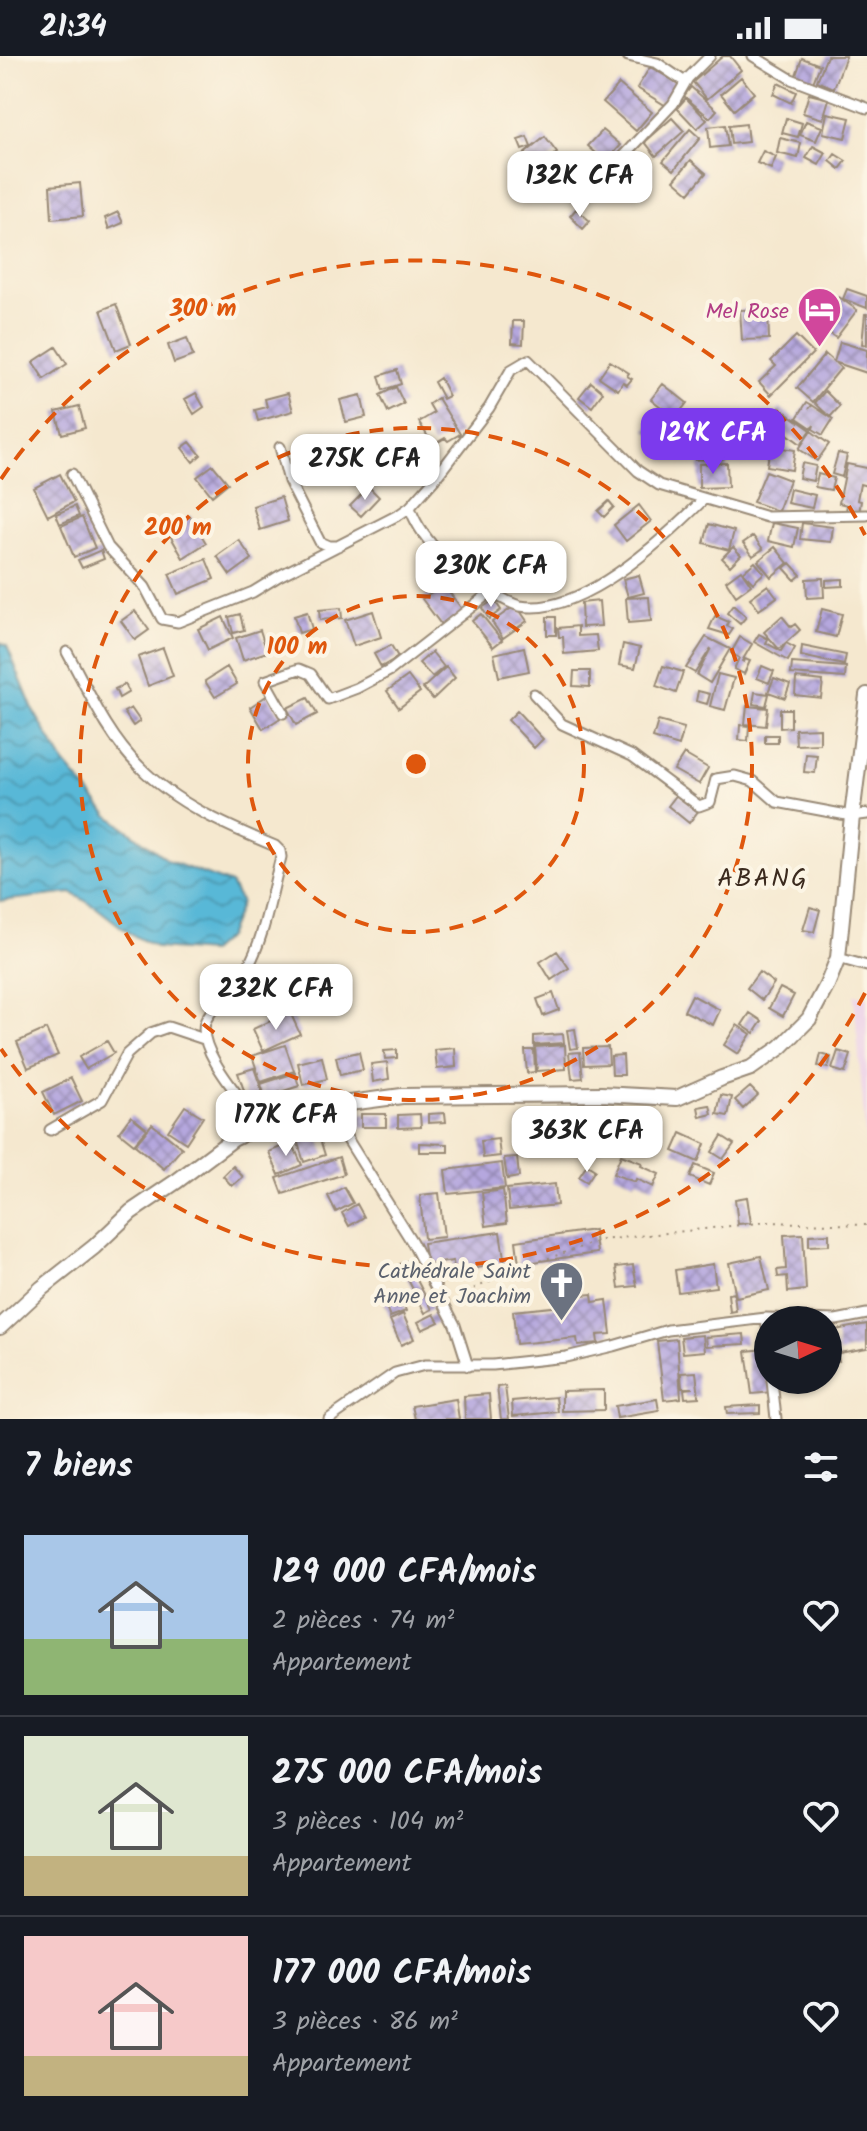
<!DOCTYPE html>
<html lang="fr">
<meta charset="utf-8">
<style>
:root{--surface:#171b24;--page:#242831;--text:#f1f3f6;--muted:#9ea1a6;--line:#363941;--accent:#7c3aed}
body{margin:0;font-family:Kalam,sans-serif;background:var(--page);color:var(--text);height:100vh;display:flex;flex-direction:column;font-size:30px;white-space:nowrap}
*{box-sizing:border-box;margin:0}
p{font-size:26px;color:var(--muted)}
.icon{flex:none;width:44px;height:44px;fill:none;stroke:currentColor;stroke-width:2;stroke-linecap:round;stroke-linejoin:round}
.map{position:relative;height:1363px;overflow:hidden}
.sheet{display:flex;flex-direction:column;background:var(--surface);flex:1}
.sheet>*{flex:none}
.needle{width:52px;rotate:86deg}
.tools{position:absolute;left:754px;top:1250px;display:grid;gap:16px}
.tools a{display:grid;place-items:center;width:88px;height:88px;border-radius:50%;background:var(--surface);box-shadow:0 2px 6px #0004;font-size:40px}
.price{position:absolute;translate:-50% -68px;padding:0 18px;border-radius:16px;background:#fff;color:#222;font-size:26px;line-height:52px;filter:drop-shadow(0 2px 4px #0008)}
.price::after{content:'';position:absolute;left:50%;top:48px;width:24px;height:18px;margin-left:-12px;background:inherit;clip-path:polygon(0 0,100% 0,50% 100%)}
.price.current{background:var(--accent);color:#fff}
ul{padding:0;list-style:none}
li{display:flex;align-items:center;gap:24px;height:200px;padding:0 24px}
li+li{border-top:2px solid var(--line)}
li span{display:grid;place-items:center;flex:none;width:224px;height:160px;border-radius:0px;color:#555}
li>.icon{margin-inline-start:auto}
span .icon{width:96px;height:96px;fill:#fffc;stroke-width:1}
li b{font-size:34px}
h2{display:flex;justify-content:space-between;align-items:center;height:96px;padding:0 24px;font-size:34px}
.status{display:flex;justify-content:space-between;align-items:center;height:56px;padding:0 40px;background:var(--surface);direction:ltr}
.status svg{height:22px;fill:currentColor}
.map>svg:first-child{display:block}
.built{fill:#ecd1e9}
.water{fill:url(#water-waves);stroke:#4a717a;stroke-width:2}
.building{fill:url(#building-cross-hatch)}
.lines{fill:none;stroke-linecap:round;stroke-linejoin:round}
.minor-casing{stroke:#988976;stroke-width:13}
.primary-casing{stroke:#988976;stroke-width:18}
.path{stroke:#988976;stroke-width:2;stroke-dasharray:2 6;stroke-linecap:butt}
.minor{stroke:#fff;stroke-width:9}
.primary{stroke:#fff;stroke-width:14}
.ring{fill:none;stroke:#df570d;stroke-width:4;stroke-dasharray:14 10}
.labels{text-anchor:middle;stroke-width:8;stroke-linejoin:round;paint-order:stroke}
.hotel-label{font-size:22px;fill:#b23c85;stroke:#fcf5e5;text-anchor:end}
.worship-label{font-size:22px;fill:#5b616d;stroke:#fcf5e5;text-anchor:end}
.quarter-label{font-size:26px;letter-spacing:2px;fill:#3b2a1e;stroke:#fcf5e5}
.centre{fill:#df570d;stroke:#fcf5e5;stroke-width:4}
.ring-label{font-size:24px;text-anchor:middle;font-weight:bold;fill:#df570d;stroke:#fcf5e5;stroke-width:8;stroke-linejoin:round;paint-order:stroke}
</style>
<div class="status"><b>21:34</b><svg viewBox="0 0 49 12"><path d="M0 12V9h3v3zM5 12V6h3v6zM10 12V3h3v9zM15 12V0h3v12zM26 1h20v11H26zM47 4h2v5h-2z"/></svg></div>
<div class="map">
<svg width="867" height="1363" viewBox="0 0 867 1363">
<defs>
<pattern id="water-waves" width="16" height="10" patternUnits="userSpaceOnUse" patternTransform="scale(2)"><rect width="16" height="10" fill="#59b8d7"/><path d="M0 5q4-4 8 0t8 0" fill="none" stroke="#4b96ae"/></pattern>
<pattern id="building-cross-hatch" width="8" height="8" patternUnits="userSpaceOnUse" patternTransform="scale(2)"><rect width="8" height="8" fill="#b5a7de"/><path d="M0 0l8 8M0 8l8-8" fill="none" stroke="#9488b3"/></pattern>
</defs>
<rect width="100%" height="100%" fill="#fcf5e5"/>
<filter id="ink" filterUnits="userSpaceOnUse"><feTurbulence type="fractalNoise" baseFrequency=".0125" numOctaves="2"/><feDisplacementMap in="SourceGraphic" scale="16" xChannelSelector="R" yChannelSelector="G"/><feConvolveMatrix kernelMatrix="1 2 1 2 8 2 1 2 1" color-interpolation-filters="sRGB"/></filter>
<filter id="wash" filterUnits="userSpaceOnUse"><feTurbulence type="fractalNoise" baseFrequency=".006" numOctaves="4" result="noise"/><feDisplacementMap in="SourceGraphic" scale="32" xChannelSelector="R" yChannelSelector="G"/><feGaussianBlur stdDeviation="1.8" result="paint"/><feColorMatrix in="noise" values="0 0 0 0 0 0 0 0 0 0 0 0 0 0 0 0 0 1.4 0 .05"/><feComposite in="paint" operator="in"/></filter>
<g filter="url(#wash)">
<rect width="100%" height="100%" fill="#f5e8cf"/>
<!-- built -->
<path class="built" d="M854,939L867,941V1100Z"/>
<!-- water -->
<path class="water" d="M0,586L7,590L33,654L64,707L108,759L169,805L231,828L241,847L227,881L210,896L157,892L129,877L97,852L72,837L0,845Z"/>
<g id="blocks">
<!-- building -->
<path class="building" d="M723,0H730L741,14L707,43L693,26Z
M827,0H846L834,32L817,25Z
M802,2L820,9L812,29L795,22Z
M650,11L681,29L668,51L637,32Z
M741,21L754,37L734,54L721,38Z
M778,27L796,36L791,47L773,38Z
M619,28L652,56L636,75L603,46Z
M691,31L717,54L710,62L684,40Z
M809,38L829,43L823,63L803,57Z
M686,42L707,64L697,73L677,52Z
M827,57L850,62L845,82L823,77Z
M672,62L684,75L656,100L645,86Z
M786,62L802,67L798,81L782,77Z
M806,65L822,71L816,85L800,79Z
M746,68L748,86L731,88L729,70Z
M725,69L728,90L710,92L708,71Z
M690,73L700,82L674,114L663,105Z
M603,74L621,89L606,106L588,90Z
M527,81L531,91L522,94L518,84Z
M545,81L557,97L534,114L523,99Z
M780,82L801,87L798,102L777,97Z
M813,90L826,97L819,109L806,102Z
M763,95L776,101L771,113L757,107Z
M835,98L846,105L840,113L830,105Z
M691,104L706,117L689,137L674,124Z
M80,127L83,160L52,163L50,130Z
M576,153L590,165L583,173L570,160Z
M118,156L123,167L109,173L105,162Z
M847,233L867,240V252L843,243Z
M839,241L857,254L836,282L818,268Z
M116,248L131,288L116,294L101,254Z
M768,253L769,283L742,284L740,254Z
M865,258H867V289L862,288Z
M513,265H524L523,288L512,287Z
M796,280L813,297L771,339L759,326L776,310L771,305Z
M187,282L193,300L174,307L168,289Z
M840,286L867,294V317L834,306Z
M56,291L67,308L44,323L33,306Z
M825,298L841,312L813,346L797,332Z
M610,305L629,317L627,320L632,323L627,329L623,326L618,334L599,321Z
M397,314L401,328L383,334L379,320Z
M440,322L449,340L443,343L434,326Z
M591,326L603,336L592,351L579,341Z
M663,328L687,347L675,362L651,343Z
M396,331L404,348L388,356L380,339Z
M825,335L840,350L830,361L815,347Z
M196,337L204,351L194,358L185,343Z
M288,337L293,355L258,365L255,354L267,351L265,343Z
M361,339L366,361L346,366L340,344Z
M438,342L460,378L448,385L445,382L433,389L419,366L434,357L429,348Z
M807,346L812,349L809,353L812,349L833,363L823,379L813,373L814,369L812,372L797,362Z
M79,350L85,372L62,378L56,356Z
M780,352L811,374L801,388L770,365Z
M663,354L681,369L665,389L646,374Z
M811,375L829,388L817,405L799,393Z
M339,381L352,393L343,404L329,392Z
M722,385L724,402L695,404L694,388Z
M190,386L201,399L193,406L182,392Z
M770,390L795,394L792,414L767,410Z
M838,397L847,399L842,421L832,418Z
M727,407L728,431L699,432V408Z
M802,407L816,410L813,425L799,422Z
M847,408L867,412V430L860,428L857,444L861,445L859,457L846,455L847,449L839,447Z
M213,409L228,427L212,440L197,421Z
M766,415L790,424L778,455L753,446Z
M60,418L74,446L48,460L34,432Z
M818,418L834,422L831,434L815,431Z
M369,431L379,441L361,460L350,450Z
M790,433L815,439L812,452L787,447Z
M281,441L288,465L260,474L253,450Z
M609,445L614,451L604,461L598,455Z
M639,449L651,465L626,485L614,469Z
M75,450L79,460L60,468L56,458Z
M190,460L206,487L183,502L167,474Z
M82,461L95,492L74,501L61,470Z
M772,467L798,472L794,491L768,485Z
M802,467L833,471L831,486L800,483Z
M709,468L734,475L729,494L704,487Z
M753,480L763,493L753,500L743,487Z
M239,484L252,503L230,519L217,500Z
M733,491L741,499L730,510L722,502Z
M775,491L788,507L771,521L758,505Z
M101,494L104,503L82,512L78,504Z
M206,503L214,523L178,538L169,518Z
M755,506L764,517L753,527L743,516Z
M790,507L801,519L795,524L784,512Z
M741,514L751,529L736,540L726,525Z
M639,519L644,537L628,541L623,523Z
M823,522L824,541L807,542L806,523Z
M843,523V530L826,531V524Z
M443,528L464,556L443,571L422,543Z
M768,529L777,541L759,554L750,542Z
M649,541L651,565L628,567L626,542Z
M494,544L501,554L489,563L482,552Z
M599,545L601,570L582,571L581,547Z
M516,549L527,565L503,582L492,566Z
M733,549L746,561L740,568L727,557Z
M341,552L342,562L320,564L319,554Z
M822,553L842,558L836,581L816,576Z
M135,555L149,574L135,584L121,565Z
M373,555L381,581L354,590L345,564Z
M307,556L312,573L299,577L294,560Z
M240,558L244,574L233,577L229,561Z
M481,558L502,584L493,591L472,565Z
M715,560L729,566L727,570L733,573L729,579L709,573Z
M782,560L791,571L795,568L800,574L779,593L764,576Z
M223,561L233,582L208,594L198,573Z
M547,561H556V579H547Z
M578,570V580L596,579L598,595L564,598L563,581H559L558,572Z
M260,574L267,596L243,604L236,582Z
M759,578L768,583L766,587L781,595L786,587L795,592L788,605L754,586Z
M706,581L730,593L710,627L697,619L711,592L695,617L686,612Z
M740,581L752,588L742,605L744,606L745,603L750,605L744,618L734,613L739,602L731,597Z
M623,588L640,592L635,612L619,609Z
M391,589L398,601L381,611L374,598Z
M802,590L846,599L844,609L801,600Z
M524,591L529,615L499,621L494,598Z
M163,592L173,620L148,630L138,601Z
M432,596L444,611L432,621L419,607Z
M792,607L846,611L845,622L791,618Z
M663,610L683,616L676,637L656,630Z
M762,610L774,615L769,627L757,622Z
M227,611L237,628L215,641L205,625Z
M446,611L455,622L433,643L423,632Z
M574,615H590V631L573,630Z
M718,618L734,622L725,654L710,650Z
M408,620L420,636L399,652L387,635Z
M774,622L790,628L785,642L768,636Z
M796,622L823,625L821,642L795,639Z
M125,628L129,636L119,642L115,633Z
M698,635L710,638L707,648L696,645Z
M755,636L769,638L766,650L753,648Z
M268,639L282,661L263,673L250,651Z
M308,642L317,658L296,669L287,652Z
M747,650L768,652L766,670L745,668Z
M131,652L140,665L133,670L124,656Z
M780,653H791V671L780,672Z
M517,655L543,683L534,692L508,664Z
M658,665L684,672L679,690L653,682Z
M740,669L749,670L748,685L739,684Z
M820,672V688L796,689L795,673Z
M765,679H778V687H765Z
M684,698L708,712L699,728L674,714Z
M806,698L817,699L815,717L804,716Z
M678,737L699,754L689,767L668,750Z
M810,851L820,854L814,876L803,874Z
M557,895L569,912L551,924L540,906Z
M759,916L774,927L762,944L747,932Z
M780,932L794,939L783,960L769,952Z
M553,937L559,954L543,960L537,943Z
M692,939L720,954L713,969L684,955Z
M290,956L300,978L263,995L253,973Z
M750,957L762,965L754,977L742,969Z
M737,969L751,978L738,998L724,989Z
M46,973L58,999L28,1012L17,986Z
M575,973L578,992L570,993L567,974Z
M563,978L564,987L534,989V980Z
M107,985L114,997L86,1013L79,1001Z
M285,989L294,1015L261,1026L252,1000Z
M565,989L566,1013L537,1015L535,991Z
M608,991L609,1008L584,1009L583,992Z
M455,992L456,1011L437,1013L435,994Z
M397,994V1002L385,1003L384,995Z
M525,994H534L535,1016L527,1017Z
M838,995L851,999L845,1017L832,1013Z
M359,996L363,1014L340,1019L336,1001Z
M580,996L583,1022L572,1023L569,997Z
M821,998L831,1001L828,1012L818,1010Z
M623,999L624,1019H612L611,1000Z
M322,1001L327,1023L303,1029L298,1007Z
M387,1006L389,1023L373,1026L371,1008Z
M254,1012L265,1044L249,1049L238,1017Z
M295,1017L299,1030L265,1041L261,1028Z
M71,1022L82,1045L54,1059L43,1036Z
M750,1031L758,1039L743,1053L735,1044Z
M721,1039L732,1041L728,1060L717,1058Z
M710,1049L712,1058L700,1061L698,1051Z
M185,1050L203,1061L186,1087L168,1075Z
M231,1053L238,1064L228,1070L222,1059Z
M445,1057L446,1066L428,1067V1058Z
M361,1058H386V1071H361Z
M420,1058L421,1071L398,1072V1059Z
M131,1060L147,1073L134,1088L119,1076Z
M538,1064L539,1079L520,1080L519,1065Z
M152,1068L182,1092L164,1113L135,1089Z
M318,1077L325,1099L304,1106L297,1084Z
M681,1077L705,1088L698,1106L673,1095Z
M722,1080L734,1088L723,1103L712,1096Z
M498,1083L500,1100L483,1102L481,1085Z
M292,1086L302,1109L279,1119L269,1096Z
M419,1087L448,1088V1096H419Z
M621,1099L642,1107L641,1110L659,1118L653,1131L636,1123L635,1126L613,1118Z
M339,1101L344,1118L283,1138L277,1122Z
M517,1101L519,1121L507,1123L504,1102Z
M502,1107L505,1132L448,1138L445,1114Z
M587,1109L595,1114L587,1126L579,1121Z
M695,1109L714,1117L709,1129L690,1121Z
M233,1110L243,1121L232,1130L223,1120Z
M555,1128L557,1149L509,1154L507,1133Z
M344,1131L353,1147L336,1156L328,1140Z
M503,1134L507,1167L486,1170L482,1137Z
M439,1137L444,1181L424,1183L420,1139Z
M747,1141L751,1167L738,1168L735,1143Z
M357,1148L364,1161L349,1170L342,1157Z
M594,1174L597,1197L519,1208L516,1185Z
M500,1176L505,1208L454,1215L453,1205L426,1209L423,1187Z
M803,1178L806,1234L788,1236L787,1220L778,1221L777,1214L786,1213L784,1179Z
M829,1178V1189L809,1190V1179Z
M761,1200L769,1234L736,1241L729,1207Z
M407,1205L432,1253L425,1257L400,1208Z
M713,1208L716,1231L678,1236L675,1214Z
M633,1209L637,1230L619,1232L616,1211Z
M734,1237L736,1255L730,1256L728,1238Z
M592,1238L593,1246L607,1244L611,1278L597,1279L598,1287L578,1289L577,1282L516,1288L513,1255L571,1249L570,1240Z
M400,1240L406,1255L390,1261L384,1246Z
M403,1258L414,1283L401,1289L390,1264Z
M434,1258L439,1266L422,1274L418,1266Z
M867,1268V1292L839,1297L835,1274Z
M744,1278L745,1288L707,1290L706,1281Z
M703,1279L705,1295L683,1297L681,1281Z
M677,1283L681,1342L664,1344L657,1285Z
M835,1289L839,1305L828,1307V1291Z
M766,1293L768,1324L772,1336L752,1338L746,1295Z
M696,1316L699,1341L685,1342L684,1333L693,1332H682L681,1317Z
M505,1330L509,1363H501L497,1331Z
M604,1334V1354L562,1355V1335Z
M489,1338L491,1363H465L464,1340Z
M556,1341L558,1356L513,1360L512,1345Z
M456,1343L459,1363H415L412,1350Z
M657,1343L659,1355L617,1362L615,1350Z
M760,1349V1357L727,1358L726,1351Z"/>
</g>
</g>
<g filter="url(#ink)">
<use href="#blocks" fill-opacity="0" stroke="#988976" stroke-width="2"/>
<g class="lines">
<defs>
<path id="minor" d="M628,0L657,7L685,26
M753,0L791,23L867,52
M588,138L673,48L688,22L710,0
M280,391L289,425L320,486L329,490H338
M72,418L108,491L145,531L162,563L178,566L253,536L279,520L400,458L410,451L434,424L466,382L489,352L511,314L528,304L638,415L659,429L767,461L867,459
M410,451C417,477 453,516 477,528C490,534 506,547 520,550C581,561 663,484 704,443
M67,596C88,634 107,679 139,710C176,748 227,770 275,790L280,795L281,801C272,834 264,885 246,914C235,931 217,945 207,962C191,989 245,1047 261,1069
M534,638L562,668L632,700L699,750L710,746L716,723L735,720L753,725L777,746L852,760L867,758
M283,657L265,625L299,613L311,618L328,643L357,632L391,614L492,535
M838,902L867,910
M342,1048L343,1076L412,1186L455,1269L468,1310
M50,1074L102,1044L127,998L151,977L168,971L204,983
M766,1262L768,1279
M772,1324L776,1363
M329,1363L395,1317L425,1309H493L566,1301L613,1290L668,1274L766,1262L836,1264L867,1258"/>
<path id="primary" d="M0,1271L42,1232L94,1191L131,1156L177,1125L233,1083L261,1069L286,1059L342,1048L402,1040L601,1038L677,1042L722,1022L751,1012L781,991L809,963L827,929L838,902L852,760L867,639"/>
</defs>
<!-- minor casing -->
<use href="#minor" class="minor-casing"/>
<!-- primary casing -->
<use href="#primary" class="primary-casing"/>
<!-- path -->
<path class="path" d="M454,1246L475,1232L534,1207L602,1184L768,1166L867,1169"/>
<!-- minor -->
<use href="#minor" class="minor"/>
<!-- primary -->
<use href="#primary" class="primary"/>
</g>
</g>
<!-- distance rings -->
<g class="ring">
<circle cx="416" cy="708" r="168"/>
<circle cx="416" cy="708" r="336"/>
<path d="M865 937A504 504 0 0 1 1 993M1 423A504 504 0 0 1 865 479"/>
</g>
<!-- icons -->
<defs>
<symbol id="hotel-pin" viewBox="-11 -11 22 30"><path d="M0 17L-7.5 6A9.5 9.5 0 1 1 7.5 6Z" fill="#d1479c" stroke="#fcf5e5"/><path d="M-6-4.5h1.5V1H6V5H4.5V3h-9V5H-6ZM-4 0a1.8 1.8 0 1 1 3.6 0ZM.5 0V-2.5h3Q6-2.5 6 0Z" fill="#fff"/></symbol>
<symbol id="church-pin" viewBox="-11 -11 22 30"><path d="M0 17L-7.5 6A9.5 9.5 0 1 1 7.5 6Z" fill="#6b7280" stroke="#fcf5e5"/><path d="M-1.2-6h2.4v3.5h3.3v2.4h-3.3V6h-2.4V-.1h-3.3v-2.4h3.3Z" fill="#fff"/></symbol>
</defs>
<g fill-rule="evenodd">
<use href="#hotel-pin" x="794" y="228" width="51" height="69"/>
<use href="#church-pin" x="536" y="1202" width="51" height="69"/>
</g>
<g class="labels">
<!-- hotel labels -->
<g class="hotel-label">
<text x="789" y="262">Mel Rose</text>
</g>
<!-- worship labels -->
<g class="worship-label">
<text x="531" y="1222">Cathédrale Saint<tspan x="531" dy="25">Anne et Joachim</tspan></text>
</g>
<!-- quarter labels -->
<g class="quarter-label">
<text x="763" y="830">ABANG</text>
</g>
</g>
<circle cx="416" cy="708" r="12" class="centre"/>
<g class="ring-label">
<text x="203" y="260">300 m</text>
<text x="178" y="479">200 m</text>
<text x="297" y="598">100 m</text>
</g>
</svg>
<div class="tools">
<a><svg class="needle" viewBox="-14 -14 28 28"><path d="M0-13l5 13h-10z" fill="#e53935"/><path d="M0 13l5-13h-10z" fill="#9ea1a6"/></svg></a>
</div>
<b class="price" style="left:580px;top:163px">132K CFA</b>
<b class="price current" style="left:713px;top:420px">129K CFA</b>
<b class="price" style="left:365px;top:446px">275K CFA</b>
<b class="price" style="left:491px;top:553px">230K CFA</b>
<b class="price" style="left:276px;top:976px">232K CFA</b>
<b class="price" style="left:286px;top:1102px">177K CFA</b>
<b class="price" style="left:587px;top:1118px">363K CFA</b>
</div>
<section class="sheet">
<h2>7 biens<svg class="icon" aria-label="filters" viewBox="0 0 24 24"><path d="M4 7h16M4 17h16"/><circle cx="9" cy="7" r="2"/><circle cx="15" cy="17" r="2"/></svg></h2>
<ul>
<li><span style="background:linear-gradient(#a9c7e8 65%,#8fb573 0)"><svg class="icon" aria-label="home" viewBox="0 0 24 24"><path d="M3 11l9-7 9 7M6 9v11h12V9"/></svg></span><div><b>129 000 CFA/mois</b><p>2 pièces · 74 m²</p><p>Appartement</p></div><svg class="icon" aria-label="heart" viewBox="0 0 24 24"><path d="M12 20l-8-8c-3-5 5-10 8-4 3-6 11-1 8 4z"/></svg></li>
<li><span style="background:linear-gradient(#dfe7d0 75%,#c2b280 0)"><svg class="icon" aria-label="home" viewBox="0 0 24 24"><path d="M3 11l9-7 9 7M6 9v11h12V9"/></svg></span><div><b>275 000 CFA/mois</b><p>3 pièces · 104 m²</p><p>Appartement</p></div><svg class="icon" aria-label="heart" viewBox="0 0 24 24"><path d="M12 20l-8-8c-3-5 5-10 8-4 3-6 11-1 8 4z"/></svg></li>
<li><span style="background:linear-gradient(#f6c9c9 75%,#c2b280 0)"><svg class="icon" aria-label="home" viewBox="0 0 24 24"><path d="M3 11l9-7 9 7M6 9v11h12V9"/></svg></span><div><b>177 000 CFA/mois</b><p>3 pièces · 86 m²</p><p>Appartement</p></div><svg class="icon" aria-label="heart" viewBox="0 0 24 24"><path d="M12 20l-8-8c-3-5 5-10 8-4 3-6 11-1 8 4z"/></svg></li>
</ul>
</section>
